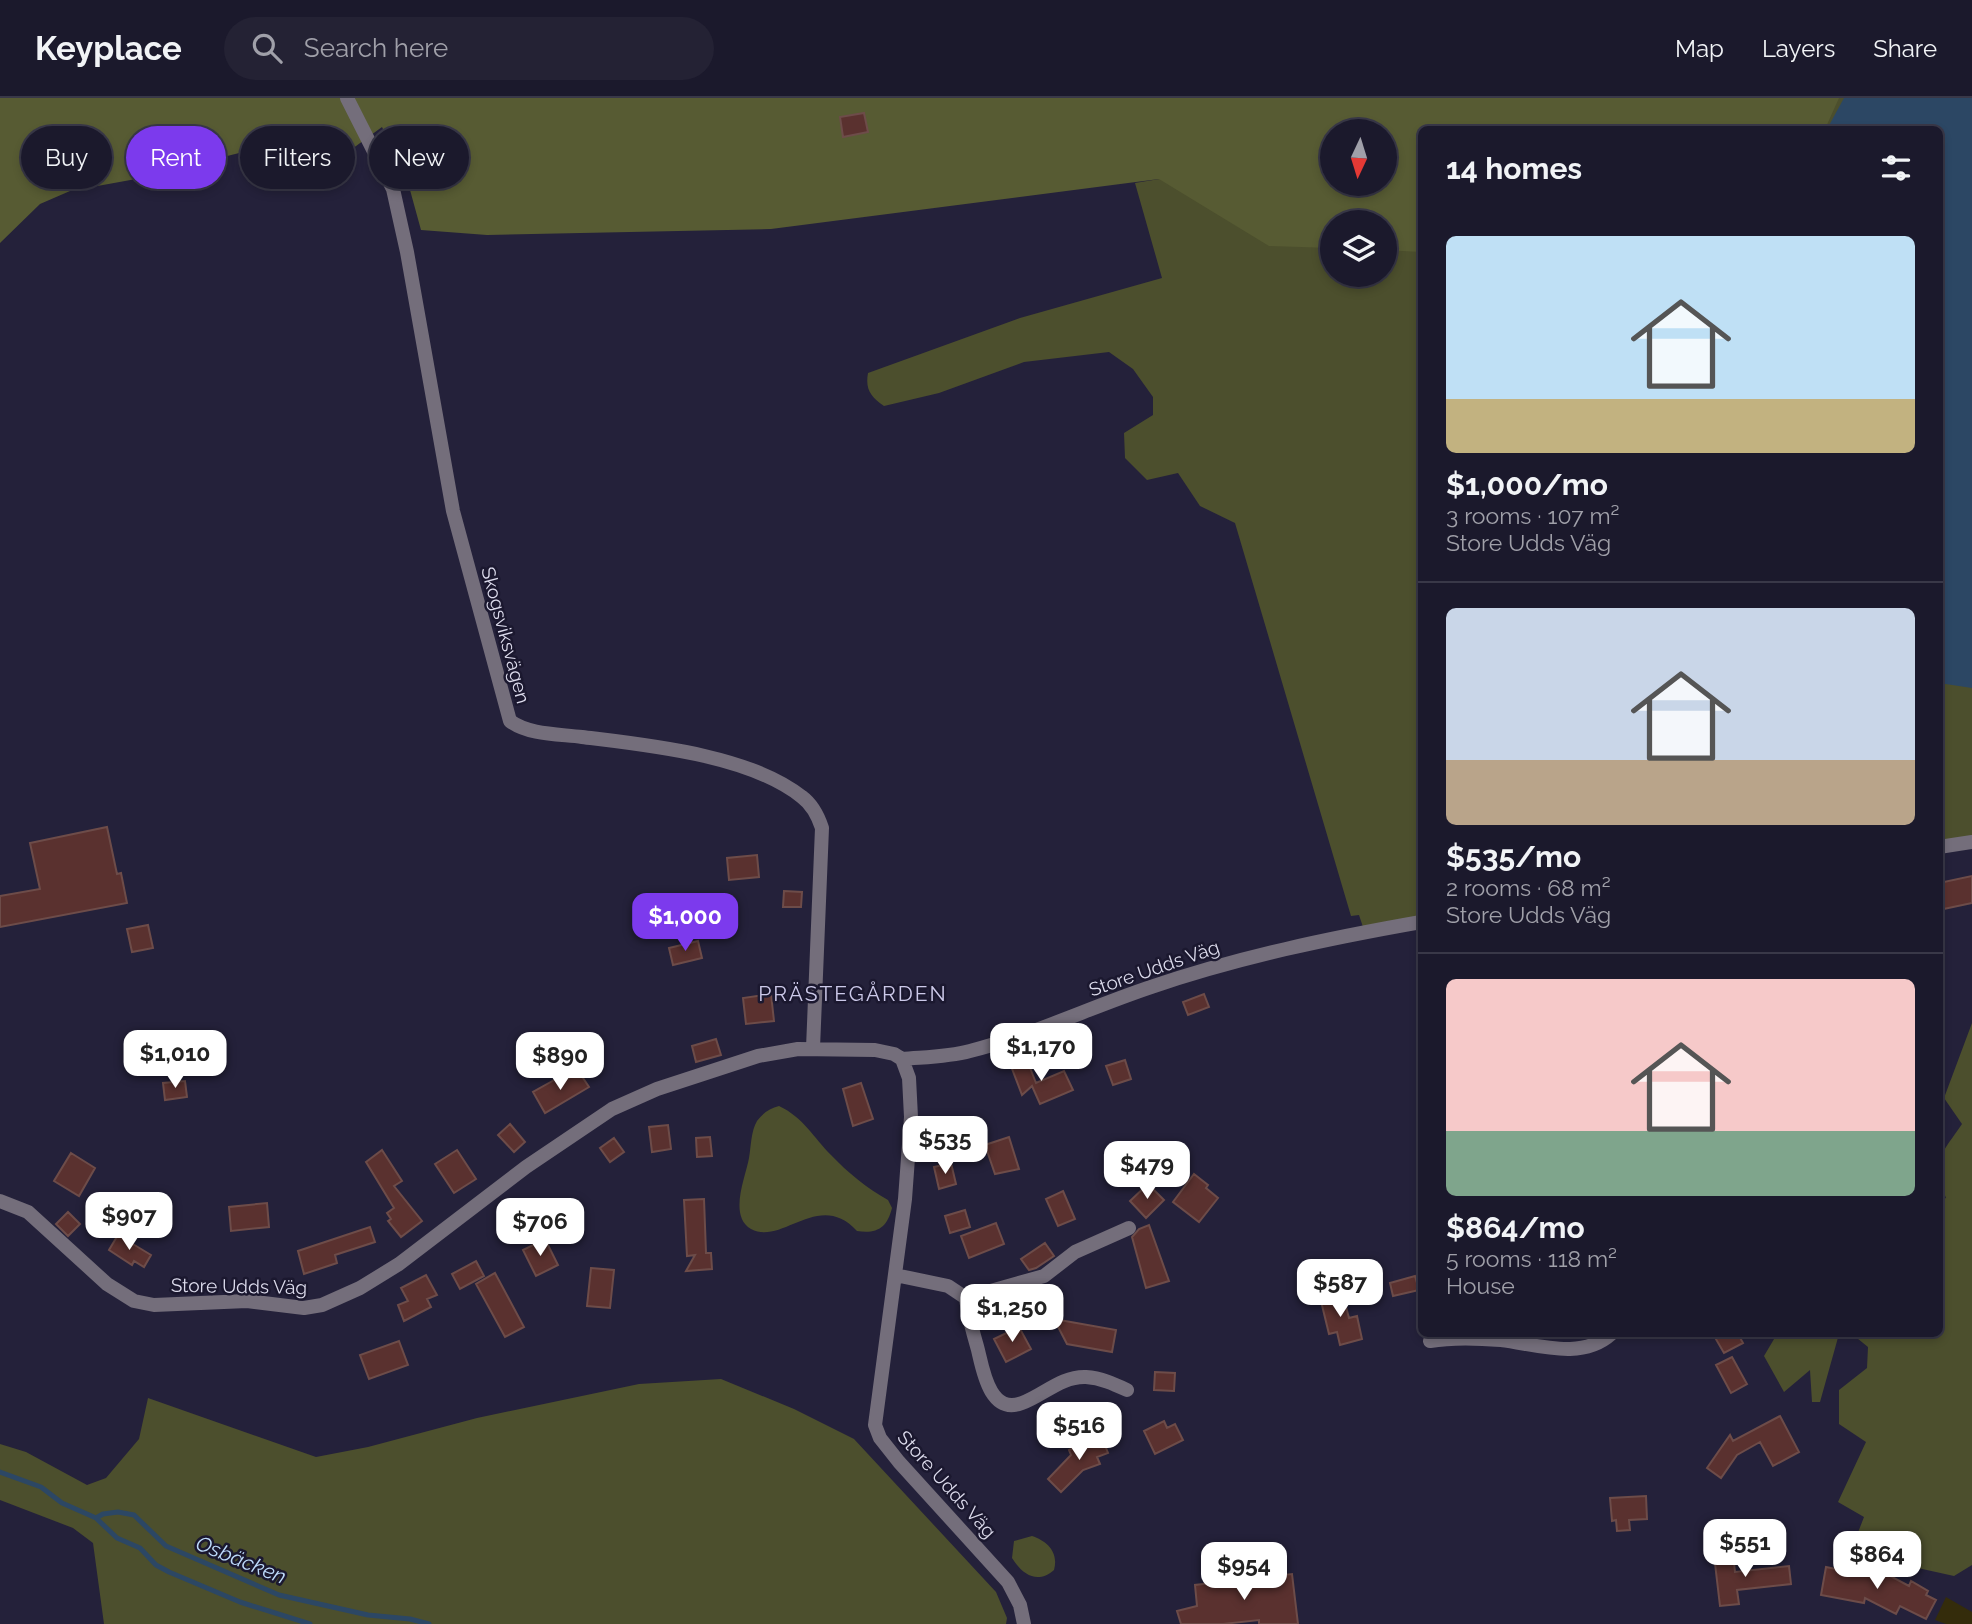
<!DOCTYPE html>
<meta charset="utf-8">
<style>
:root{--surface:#1b192c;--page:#242234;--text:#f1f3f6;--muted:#a0a0a9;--line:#393848;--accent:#7c3aed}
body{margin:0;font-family:Raleway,sans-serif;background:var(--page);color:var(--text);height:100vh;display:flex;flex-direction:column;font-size:26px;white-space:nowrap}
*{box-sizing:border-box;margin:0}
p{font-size:23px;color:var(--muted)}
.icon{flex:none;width:38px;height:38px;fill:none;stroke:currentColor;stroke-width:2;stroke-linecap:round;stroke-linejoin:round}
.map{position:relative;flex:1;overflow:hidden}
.details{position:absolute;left:1418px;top:28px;width:525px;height:1211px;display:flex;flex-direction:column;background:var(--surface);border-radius:10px;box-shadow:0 4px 10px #0003,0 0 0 2px var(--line)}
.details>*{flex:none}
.banner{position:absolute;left:21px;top:28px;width:665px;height:63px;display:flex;gap:14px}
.needle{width:46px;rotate:184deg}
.controls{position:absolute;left:1320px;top:21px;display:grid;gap:14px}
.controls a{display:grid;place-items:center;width:77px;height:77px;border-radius:50%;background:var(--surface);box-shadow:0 4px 10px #0003,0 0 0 2px var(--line);font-size:35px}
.price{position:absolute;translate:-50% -60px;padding:0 16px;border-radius:14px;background:#fff;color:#222;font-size:23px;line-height:46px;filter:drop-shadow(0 2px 4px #0008)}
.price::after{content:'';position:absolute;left:50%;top:42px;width:21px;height:16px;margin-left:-10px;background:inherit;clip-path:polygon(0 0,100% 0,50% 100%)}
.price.on{background:var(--accent);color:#fff}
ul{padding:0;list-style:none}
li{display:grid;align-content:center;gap:14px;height:371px;padding:0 28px}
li+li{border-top:2px solid var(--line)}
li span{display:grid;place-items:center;height:217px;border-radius:10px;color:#555}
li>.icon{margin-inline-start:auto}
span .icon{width:126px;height:126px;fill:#fffc;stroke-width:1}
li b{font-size:30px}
h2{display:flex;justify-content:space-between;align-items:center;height:84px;padding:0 28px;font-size:30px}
.tag{padding:0 24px;border-radius:32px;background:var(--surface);box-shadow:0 4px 10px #0003,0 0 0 2px var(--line);font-size:24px;line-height:63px}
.tag.on{background:var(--accent);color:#fff}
header{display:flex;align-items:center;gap:42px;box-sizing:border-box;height:98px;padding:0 35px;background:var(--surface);border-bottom:2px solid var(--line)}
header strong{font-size:33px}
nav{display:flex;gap:38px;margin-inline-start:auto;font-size:24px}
.search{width:490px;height:63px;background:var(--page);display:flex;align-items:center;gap:18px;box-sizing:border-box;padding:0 24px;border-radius:38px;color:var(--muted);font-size:26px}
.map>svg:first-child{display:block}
.green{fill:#4c4f2d;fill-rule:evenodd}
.forest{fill:#575b33;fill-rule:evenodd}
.sand{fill:#342c0b}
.water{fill:#2c4764}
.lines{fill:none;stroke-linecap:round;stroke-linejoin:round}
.stream{stroke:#2c4764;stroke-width:5}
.building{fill:#5a312f;stroke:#6d4c49;stroke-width:2}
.minor{stroke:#746e7b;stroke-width:14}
.labels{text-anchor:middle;stroke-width:5;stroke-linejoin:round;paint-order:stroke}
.street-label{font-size:19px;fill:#dcdbec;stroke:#1b182f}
.neighbourhood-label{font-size:21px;letter-spacing:2px;fill:#ccc9e9;stroke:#1b182f}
.water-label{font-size:21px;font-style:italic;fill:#bddafa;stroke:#1b182f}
</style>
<header>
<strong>Keyplace</strong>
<div class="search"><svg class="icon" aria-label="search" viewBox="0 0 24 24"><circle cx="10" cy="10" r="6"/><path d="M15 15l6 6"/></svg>Search here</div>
<nav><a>Map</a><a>Layers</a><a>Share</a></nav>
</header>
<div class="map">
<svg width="1972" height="1526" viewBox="0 0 1972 1526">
<rect width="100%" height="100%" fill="#24213a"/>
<!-- green -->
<path class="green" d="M1280,0H1972V739L1939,743V32H1421V818L1363,829L1359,817L1351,818L1235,425L1200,408L1178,375L1147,382L1125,360L1124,335L1153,317V299L1133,271L1109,254L1024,264L939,295L884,308C871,299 865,292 868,275L1020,220L1162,180L1135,85L1159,81ZM1332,33H1384V86H1332ZM1332,124H1384V177H1332Z
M1972,925V1467L1954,1478L1850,1455L1864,1419L1838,1404L1866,1344L1839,1326V1292L1867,1270L1868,1249L1852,1236H1939V1102L1946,1100C1931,1062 1941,1057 1962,1026L1944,1000Z
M779,1008C803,1019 814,1040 831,1057C847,1074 868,1091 888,1102L892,1110C887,1130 877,1136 857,1133C819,1091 782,1148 751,1131C728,1118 746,1078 749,1060C751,1048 751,1033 757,1023C763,1015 770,1010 779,1008Z
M1777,1236H1839L1820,1304H1812L1810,1272L1784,1294L1764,1258Z
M721,1281L794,1311L854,1341L996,1494L1007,1520L1006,1526H104L93,1445L73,1430L0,1402V1346L26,1354L87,1387L106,1380L139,1341L148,1300L316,1359L368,1349L477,1320L639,1286Z
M1032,1438C1047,1443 1059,1454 1054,1472C1037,1487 1022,1476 1012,1460L1014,1443Z"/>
<!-- forest -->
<path class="forest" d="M0,0H1839L1825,31L1421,32V154L1384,152V124H1332V150L1269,148L1159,81L771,131L487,137L421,132L407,81L382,29L341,59L300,36L263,49L136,81L70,93L40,106L0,145ZM1332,33H1384V86H1332Z"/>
<!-- sand -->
<path class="sand" d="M1946,1499L1972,1514V1526H1946L1935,1522Z"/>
<!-- water -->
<path class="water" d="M1844,0H1972V590L1939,585V32L1827,31Z"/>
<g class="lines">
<!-- stream -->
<path class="stream" d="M0,1374L41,1389L62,1405L96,1420L103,1416L118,1414L134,1417L166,1448L279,1497L368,1517L410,1521L429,1526
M96,1420L117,1440L140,1450L156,1467L169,1474L240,1504L310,1526"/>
</g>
<!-- building -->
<path class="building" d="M864,15L868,34L843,39L840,19Z
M107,729L117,776L121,775L127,805L0,829V798L40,791L30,745Z
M757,757L759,779L729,782L727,760Z
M1972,778V805L1939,812V785Z
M784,793L802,794L801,809H783Z
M148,827L153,850L132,854L127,831Z
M698,843L702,860L673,867L669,850Z
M771,896L774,923L746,926L743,900Z
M1204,896L1209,909L1188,917L1183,904Z
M716,941L721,957L696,964L692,948Z
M1027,962L1036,985L1064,973L1073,992L1040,1006L1032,988L1022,997L1011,968Z
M1125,962L1131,981L1113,987L1106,968Z
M579,974L589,989L545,1015L533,994L556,981L559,986Z
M185,983L187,999L165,1002L163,985Z
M861,985L873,1021L853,1028L843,991Z
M510,1026L525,1044L514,1054L498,1037Z
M668,1027L671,1051L652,1054L649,1029Z
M710,1039L712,1058L697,1059L696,1040Z
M1009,1039L1019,1071L995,1076L985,1047Z
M614,1040L624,1054L610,1064L600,1050Z
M382,1052L402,1083L394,1088L422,1123L401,1139L388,1123L391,1121L387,1115L394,1110L366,1064Z
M457,1052L476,1081L454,1095L435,1066Z
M71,1055L95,1070L79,1098L54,1083Z
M951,1065L956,1086L939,1091L934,1069Z
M1194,1076L1208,1087L1206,1090L1218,1100L1199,1124L1173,1104Z
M1148,1086L1164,1102L1146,1120L1130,1103Z
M1063,1093L1075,1121L1058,1128L1046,1101Z
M704,1101L706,1155H711L712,1171L686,1173L695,1157L687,1158L684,1102Z
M267,1105L269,1129L231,1133L229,1109Z
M965,1112L970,1129L950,1135L945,1118Z
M68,1114L80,1126L68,1138L56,1126Z
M996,1125L1004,1146L969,1160L961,1138Z
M1149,1127L1169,1183L1146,1190L1132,1139L1139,1131Z
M370,1129L375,1144L335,1157L337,1165L304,1176L298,1153Z
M118,1137L151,1157L144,1169L134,1163L132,1167L109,1152Z
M545,1141L558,1167L536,1178L523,1152Z
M1045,1145L1054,1158L1036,1170L1029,1172L1021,1161Z
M476,1163L484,1178L460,1191L452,1176Z
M591,1170L614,1172L610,1210L587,1208Z
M495,1175L524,1229L505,1239L476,1186Z
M426,1177L437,1197L427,1201L431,1209L404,1223L398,1207L408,1203L401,1190Z
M1415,1178L1419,1192L1393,1198L1390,1185Z
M1342,1194L1349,1220L1357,1218L1362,1241L1340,1247L1337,1234L1329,1236L1320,1199Z
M1054,1221L1116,1232L1112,1254L1067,1246Z
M1019,1229L1031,1251L1006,1264L994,1241Z
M1713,1236H1738L1743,1245L1724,1255Z
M399,1243L408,1267L369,1281L360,1257Z
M1732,1259L1747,1286L1731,1295L1716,1267Z
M1155,1274L1175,1275L1174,1293L1154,1292Z
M1780,1318L1799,1354L1773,1368L1760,1344L1737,1357L1721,1380L1707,1370L1730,1337L1733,1343Z
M1164,1323L1167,1330L1175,1326L1183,1342L1155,1356L1144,1333Z
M1101,1337L1108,1355L1097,1359L1100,1366L1083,1372L1061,1394L1048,1381L1071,1357L1069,1352Z
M1646,1398L1647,1421L1629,1422L1630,1432L1617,1433L1616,1422L1612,1423L1610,1400Z
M1733,1455L1735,1474L1789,1468L1791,1486L1737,1492L1739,1506L1720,1508L1714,1457Z
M1826,1469L1880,1480L1883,1474L1909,1488L1911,1483L1928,1493L1926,1497L1936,1502L1926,1521L1900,1508L1896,1516L1865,1500L1864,1505L1821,1497Z
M1292,1476L1298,1526H1259V1522L1223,1526H1181L1177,1513L1197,1508L1195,1487Z"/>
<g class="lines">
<!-- minor -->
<path class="minor" d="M347,0L393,91L407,154L453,413L510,623C529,637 559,636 582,639C647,647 750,657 802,699C813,707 818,718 822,730L813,950
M1939,749L1972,744
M902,961C925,959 948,959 970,953C1033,937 1091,909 1151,889C1239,859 1330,840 1421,824
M0,1103L28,1114L107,1186L134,1203L154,1207L247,1203L304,1210L322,1207L360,1190L399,1166L526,1069L612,1011L657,991L758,958L798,951L875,952L894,956L902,961L909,980L911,1019L905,1101L875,1327L880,1340L899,1364L1008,1484L1020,1507L1024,1526
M895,1177L948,1188L966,1200C968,1218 973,1234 978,1252C983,1273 990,1317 1022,1305C1044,1297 1061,1278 1086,1279C1101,1280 1114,1286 1127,1292
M966,1200L1044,1178L1075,1154L1129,1130
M1430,1243C1453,1239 1477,1240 1501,1242C1536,1246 1581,1263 1611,1236"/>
</g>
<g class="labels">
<!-- street labels -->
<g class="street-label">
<text transform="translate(506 537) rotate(75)" y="7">Skogsviksvägen</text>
<text transform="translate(1154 870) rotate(-19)" y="7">Store Udds Väg</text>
<text transform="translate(239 1188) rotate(1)" y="7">Store Udds Väg</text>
<text transform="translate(947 1386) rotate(48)" y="7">Store Udds Väg</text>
</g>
<!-- neighbourhood labels -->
<g class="neighbourhood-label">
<text x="853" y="903">PRÄSTEGÅRDEN</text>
</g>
<!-- water labels -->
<g class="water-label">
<text transform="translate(241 1462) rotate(22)" y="7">Osbäcken</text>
</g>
</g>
</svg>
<div class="controls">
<a><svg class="needle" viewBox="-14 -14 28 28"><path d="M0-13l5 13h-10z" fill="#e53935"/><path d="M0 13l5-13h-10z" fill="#a0a0a9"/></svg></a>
<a><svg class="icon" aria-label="layers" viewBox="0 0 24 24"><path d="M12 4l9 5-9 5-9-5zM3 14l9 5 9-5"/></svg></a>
</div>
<b class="price on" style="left:685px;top:855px">$1,000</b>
<b class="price" style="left:1041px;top:985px">$1,170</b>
<b class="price" style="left:175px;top:992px">$1,010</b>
<b class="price" style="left:560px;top:994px">$890</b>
<b class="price" style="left:945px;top:1078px">$535</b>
<b class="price" style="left:1147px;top:1103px">$479</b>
<b class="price" style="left:129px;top:1154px">$907</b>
<b class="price" style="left:540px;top:1160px">$706</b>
<b class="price" style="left:1340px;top:1221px">$587</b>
<b class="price" style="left:1012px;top:1246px">$1,250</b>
<b class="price" style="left:1079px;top:1364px">$516</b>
<b class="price" style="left:1745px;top:1481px">$551</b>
<b class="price" style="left:1877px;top:1493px">$864</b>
<b class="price" style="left:1244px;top:1504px">$954</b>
<div class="banner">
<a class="tag">Buy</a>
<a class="tag on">Rent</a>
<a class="tag">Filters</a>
<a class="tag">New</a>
</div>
<section class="details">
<h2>14 homes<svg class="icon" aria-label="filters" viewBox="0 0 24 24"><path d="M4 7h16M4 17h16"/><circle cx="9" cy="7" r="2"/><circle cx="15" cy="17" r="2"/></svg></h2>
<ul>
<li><span style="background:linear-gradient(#bfe0f5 75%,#c2b280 0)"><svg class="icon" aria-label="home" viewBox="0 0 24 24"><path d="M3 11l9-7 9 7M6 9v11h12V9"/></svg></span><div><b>$1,000/mo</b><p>3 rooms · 107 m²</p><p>Store Udds Väg</p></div></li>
<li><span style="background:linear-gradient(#c9d6e8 70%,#b9a48a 0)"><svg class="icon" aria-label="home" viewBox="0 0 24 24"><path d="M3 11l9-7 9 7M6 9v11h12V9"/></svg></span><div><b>$535/mo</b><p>2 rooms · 68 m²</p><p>Store Udds Väg</p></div></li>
<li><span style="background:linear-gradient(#f6c9c9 70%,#7fa58c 0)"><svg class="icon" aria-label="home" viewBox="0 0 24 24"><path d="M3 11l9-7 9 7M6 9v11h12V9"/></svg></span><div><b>$864/mo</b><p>5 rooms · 118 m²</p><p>House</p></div></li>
</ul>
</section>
</div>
